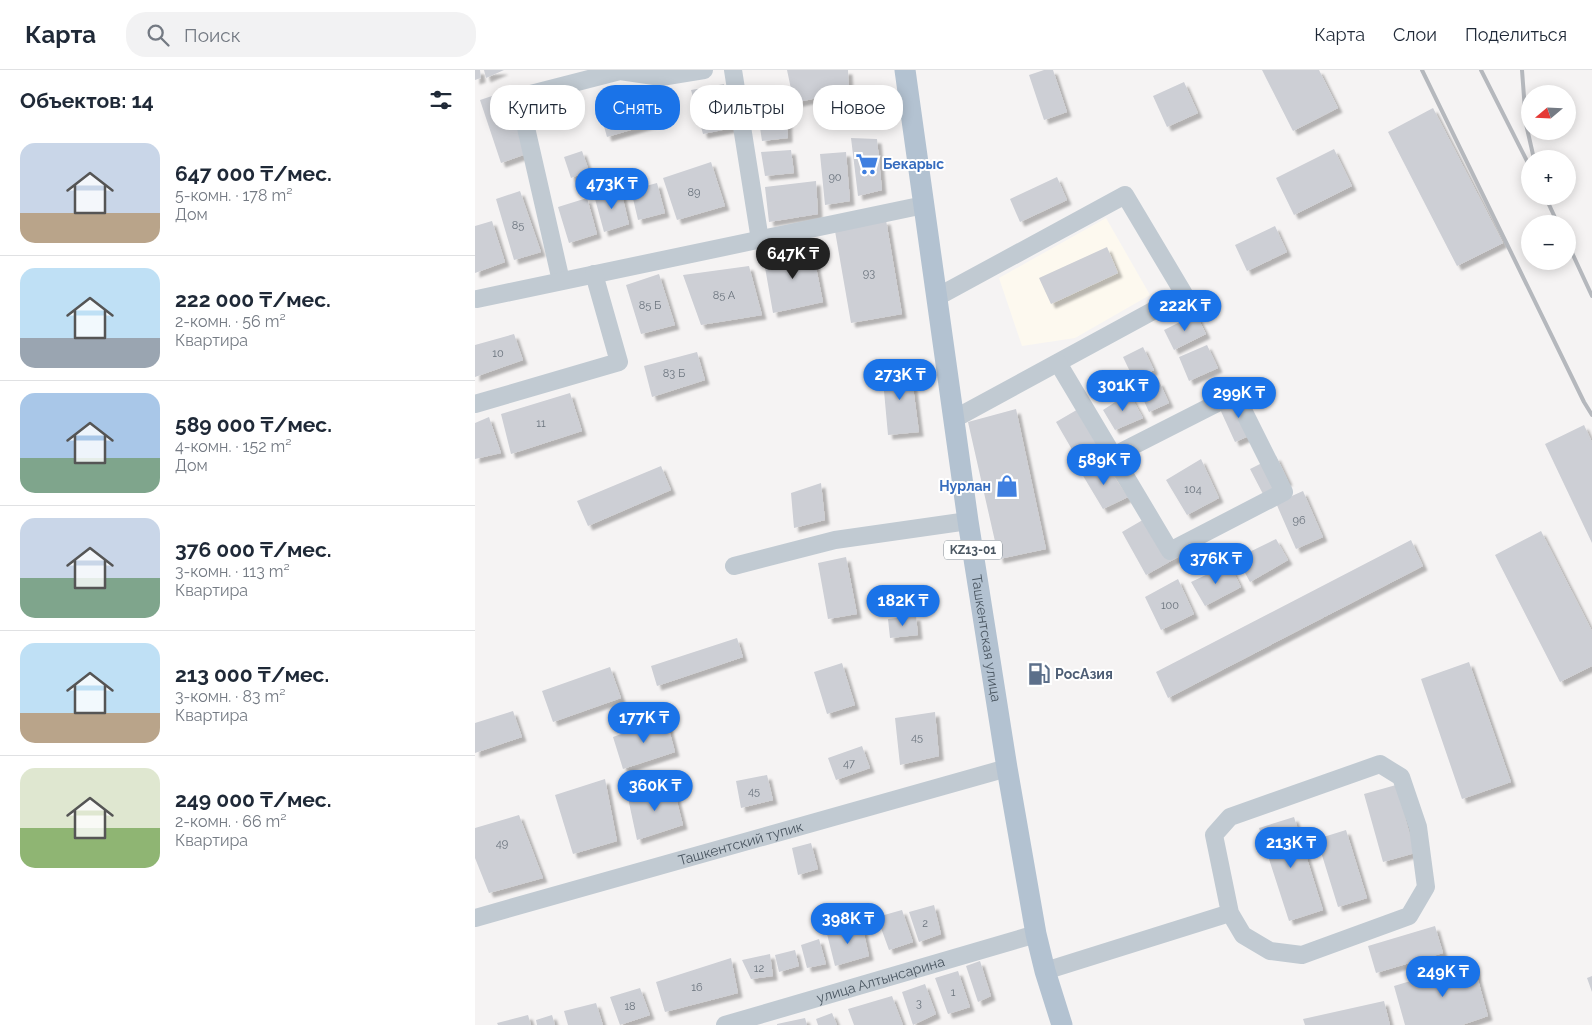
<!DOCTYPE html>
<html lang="ru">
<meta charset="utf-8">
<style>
:root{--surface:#fff;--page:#f2f2f3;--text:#1f2937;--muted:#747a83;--line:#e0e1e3;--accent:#1a73e8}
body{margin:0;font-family:Raleway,sans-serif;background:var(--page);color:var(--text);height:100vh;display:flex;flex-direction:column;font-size:19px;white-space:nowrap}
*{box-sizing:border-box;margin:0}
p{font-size:16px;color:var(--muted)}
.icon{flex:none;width:28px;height:28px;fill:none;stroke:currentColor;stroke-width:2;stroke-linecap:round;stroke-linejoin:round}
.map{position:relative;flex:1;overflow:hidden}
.side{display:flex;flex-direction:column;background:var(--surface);width:475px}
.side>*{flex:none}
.banner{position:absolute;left:15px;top:15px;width:475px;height:45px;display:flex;gap:10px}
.needle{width:32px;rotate:251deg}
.controls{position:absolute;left:1046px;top:15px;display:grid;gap:10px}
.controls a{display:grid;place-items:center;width:55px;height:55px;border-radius:50%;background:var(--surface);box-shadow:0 2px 12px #0003;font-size:25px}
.price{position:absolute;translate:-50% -42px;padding:0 11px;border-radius:18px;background:var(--accent);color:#fff;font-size:16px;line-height:32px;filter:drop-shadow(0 1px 2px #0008)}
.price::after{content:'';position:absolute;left:50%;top:30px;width:15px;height:11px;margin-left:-8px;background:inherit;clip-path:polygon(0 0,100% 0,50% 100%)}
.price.on{background:#222;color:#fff}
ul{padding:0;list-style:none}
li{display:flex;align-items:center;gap:15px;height:125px;padding:0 20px}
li+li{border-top:1px solid var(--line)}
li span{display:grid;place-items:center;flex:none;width:140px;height:100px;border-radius:15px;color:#555}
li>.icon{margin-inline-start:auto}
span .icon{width:60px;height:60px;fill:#fffc;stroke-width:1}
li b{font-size:21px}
h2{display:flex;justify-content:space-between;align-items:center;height:60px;padding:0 20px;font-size:21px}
.chip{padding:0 18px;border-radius:20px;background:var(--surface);box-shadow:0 2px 12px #0003;font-size:18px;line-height:45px}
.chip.on{background:var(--accent);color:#fff}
header{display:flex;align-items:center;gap:30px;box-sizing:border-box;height:70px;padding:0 25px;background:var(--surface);border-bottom:1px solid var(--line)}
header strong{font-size:24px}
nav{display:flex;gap:28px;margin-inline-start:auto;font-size:18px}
.search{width:350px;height:45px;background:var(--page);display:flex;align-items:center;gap:12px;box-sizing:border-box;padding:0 18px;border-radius:20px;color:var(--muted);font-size:19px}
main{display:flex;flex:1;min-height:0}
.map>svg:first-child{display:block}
.commercial{fill:#fdf9ef}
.building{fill:#cdcfd5;filter:url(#shadow)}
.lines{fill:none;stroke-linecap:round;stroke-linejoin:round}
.minor{stroke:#c1cad2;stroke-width:18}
.major{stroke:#b3c2d1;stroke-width:21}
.rail{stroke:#b5b8bd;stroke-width:4}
.labels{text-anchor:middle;stroke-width:4;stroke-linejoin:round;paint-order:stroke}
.number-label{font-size:11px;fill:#6b747e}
.shield{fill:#fff;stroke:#808990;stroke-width:1}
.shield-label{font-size:12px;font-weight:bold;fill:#4a5661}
.shop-label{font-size:14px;font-weight:bold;fill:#366cbe;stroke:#fff;text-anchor:start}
.street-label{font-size:14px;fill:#4a5661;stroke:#fff}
.service-label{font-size:14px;font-weight:bold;fill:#4e5e75;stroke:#fff;text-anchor:start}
</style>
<header>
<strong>Карта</strong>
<div class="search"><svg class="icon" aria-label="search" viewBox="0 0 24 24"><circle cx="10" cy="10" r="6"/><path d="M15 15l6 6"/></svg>Поиск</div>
<nav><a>Карта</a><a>Слои</a><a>Поделиться</a></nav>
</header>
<main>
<section class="side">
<h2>Объектов: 14<svg class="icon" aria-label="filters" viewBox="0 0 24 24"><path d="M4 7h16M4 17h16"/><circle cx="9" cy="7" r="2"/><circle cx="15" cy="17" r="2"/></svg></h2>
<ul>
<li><span style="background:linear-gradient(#c9d6e8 70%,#b9a48a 0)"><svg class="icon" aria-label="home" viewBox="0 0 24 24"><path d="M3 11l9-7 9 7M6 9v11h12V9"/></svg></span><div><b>647 000 ₸/мес.</b><p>5-комн. · 178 m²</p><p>Дом</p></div></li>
<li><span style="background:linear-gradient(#bfe0f5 70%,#9aa5b1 0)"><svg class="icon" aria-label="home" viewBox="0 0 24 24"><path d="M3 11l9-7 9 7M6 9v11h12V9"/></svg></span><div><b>222 000 ₸/мес.</b><p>2-комн. · 56 m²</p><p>Квартира</p></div></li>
<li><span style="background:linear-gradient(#a9c7e8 65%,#7fa58c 0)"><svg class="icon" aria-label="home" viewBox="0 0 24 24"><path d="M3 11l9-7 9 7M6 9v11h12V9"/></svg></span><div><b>589 000 ₸/мес.</b><p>4-комн. · 152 m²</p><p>Дом</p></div></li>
<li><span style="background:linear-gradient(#c9d6e8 60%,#7fa58c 0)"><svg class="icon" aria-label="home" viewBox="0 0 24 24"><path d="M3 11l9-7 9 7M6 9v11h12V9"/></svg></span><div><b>376 000 ₸/мес.</b><p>3-комн. · 113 m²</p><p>Квартира</p></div></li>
<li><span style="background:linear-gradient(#bfe0f5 70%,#b9a48a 0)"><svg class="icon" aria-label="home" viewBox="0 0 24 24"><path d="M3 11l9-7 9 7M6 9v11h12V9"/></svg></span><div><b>213 000 ₸/мес.</b><p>3-комн. · 83 m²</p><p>Квартира</p></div></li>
<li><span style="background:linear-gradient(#dfe7d0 60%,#8fb573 0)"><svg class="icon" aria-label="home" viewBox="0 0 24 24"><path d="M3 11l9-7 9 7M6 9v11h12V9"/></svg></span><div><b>249 000 ₸/мес.</b><p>2-комн. · 66 m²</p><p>Квартира</p></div></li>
</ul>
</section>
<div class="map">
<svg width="1117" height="955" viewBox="0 0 1117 955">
<defs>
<filter id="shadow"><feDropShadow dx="4.5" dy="4.5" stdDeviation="1" flood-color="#0004"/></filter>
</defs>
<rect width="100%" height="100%" fill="#f5f3f3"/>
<!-- commercial -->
<path class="commercial" d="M631,148L675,225L600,268L547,276L524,208Z"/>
<!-- building -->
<path class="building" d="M0,0H5L6,8L0,10Z
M9,0H29L11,8Z
M312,0H373L374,21L319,33Z
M569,0H578L592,42L569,50L554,5Z
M787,0H844L863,38L818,61Z
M709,12L723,43L692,57L678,26Z
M249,14L257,58L228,64L216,20Z
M29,22L51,84L26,93L5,30Z
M178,34L183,52L132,67L127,49Z
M958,38L1028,173L982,196L913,62Z
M312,41L313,68L287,71L283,44Z
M376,68L402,69L407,120L383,126Z
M859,79L877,116L819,145L801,108Z
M316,80L319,103L290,106L286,82Z
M107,81L114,101L96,108L89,87Z
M371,82L375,131L350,135L345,84Z
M236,92L250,136L202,150L188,108Z
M582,107L592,130L545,152L535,129Z
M341,111L343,144L294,152L290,117Z
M182,113L190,143L163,150L156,120Z
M45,121L66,182L39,190L21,129Z
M146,121L154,154L129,162L119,125Z
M112,128L122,164L94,173L83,137Z
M411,150L427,244L376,253L360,161Z
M17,151L30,192L0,203V156Z
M800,156L812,182L772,201L760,175Z
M337,177L348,232L298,243L288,186Z
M632,177L643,203L576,234L564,208Z
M274,196L287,245L226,255L208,205Z
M184,204L200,255L166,264L151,215Z
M721,244L731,264L699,280L689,260Z
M39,264L48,290L0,307V275Z
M732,275L743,298L714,311L704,287Z
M668,277L679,300L659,310L648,287Z
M222,282L230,310L177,327L169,296Z
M435,294L444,362L413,365L407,299Z
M684,311L694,333L674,342L664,320Z
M95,323L107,361L36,384L26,344Z
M654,323L668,348L640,360L628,340Z
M768,327L783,362L760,372L744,337Z
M605,338L631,381L606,395L581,352Z
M541,339L571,479L524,489L493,352Z
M14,347L26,383L0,389V353Z
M1109,355L1117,372V473L1070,374Z
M801,386L813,411L788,424L775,399Z
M726,389L744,428L712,445L691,410Z
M628,391L653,427L628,439L607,404Z
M186,396L196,420L113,456L102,431Z
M346,413L350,450L319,458L316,423Z
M828,421L848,467L821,479L801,433Z
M678,444L703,487L671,505L647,462Z
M1066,461L1117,561V596L1085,612L1020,485Z
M801,469L813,490L775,512L762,488Z
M936,470L948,496L693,628L681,602Z
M371,487L382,544L353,549L343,493Z
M754,494L766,517L730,536L716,512Z
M703,509L719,544L686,560L670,527Z
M441,546L443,565L415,568L413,549Z
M262,568L268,587L182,616L176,596Z
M994,592L1036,712L987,729L946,609Z
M367,593L380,635L352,644L339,602Z
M135,597L146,628L78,652L67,621Z
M38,641L47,667L0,683V653Z
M460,642L464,686L425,695L420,648Z
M191,648L200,682L148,699L138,667Z
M387,676L395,698L361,710L353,688Z
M292,705L298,730L266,738L261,711Z
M130,709L142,771L98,784L80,725Z
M921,715L940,783L908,792L889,724Z
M198,716L208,755L162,770L153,728Z
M44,745L68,808L14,823L0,788V758Z
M819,747L848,840L814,851L784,758Z
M871,760L892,828L863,837L842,769Z
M336,773L343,799L323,805L317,778Z
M459,835L466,864L444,872L434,842Z
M427,840L438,872L414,880L402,847Z
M387,855L394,886L360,896L352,864Z
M960,856L968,883L901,903L893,876Z
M344,869L351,894L332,898L326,875Z
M320,880L324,896L304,902L300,885Z
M295,884L298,906L276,909L267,890Z
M256,888L263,923L190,942L181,912Z
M505,891L516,926L503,932L491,896Z
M998,892L1013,946L987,955H930L919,916Z
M483,901L495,937L473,944L460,908Z
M1117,906V922L1112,908Z
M450,914L461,944L438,955L427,922Z
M165,918L175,945L145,955L135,927Z
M417,926L428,955H379L373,939Z
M909,931L915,955H830L828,949Z
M121,933L128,955H93L89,941Z
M357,943L362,955H343L341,949Z
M53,945L56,955H23L22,953Z
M77,945L80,955H62L61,950Z
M330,948L332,955H302V954Z"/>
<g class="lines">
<!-- minor -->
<g class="minor">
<path d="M258,0L285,170"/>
<path d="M86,211L44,27L145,1L186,7L229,0"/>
<path d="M462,227L650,125L709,224L479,349"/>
<path d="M2,229L449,135"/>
<path d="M583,293L695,481L809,422L760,324L638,386"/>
<path d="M0,334L144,292L119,204"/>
<path d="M259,496L360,470L493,451"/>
<path id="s1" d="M0,848L532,698"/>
<path d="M570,901L755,843L768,865L795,881L827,885L934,846L951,817L943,757L926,707L905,694L755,747L739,765L755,843"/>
<path id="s2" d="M250,955L561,864"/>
</g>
<!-- major -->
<path class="major" id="s3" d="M430,0L493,451L532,698L561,864L570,901L587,955"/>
<!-- rail -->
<path class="rail" d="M947,0L1109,332L1117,345
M1006,0L1055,97
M1047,0L1051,54L1059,89
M1070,126L1083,154
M1092,172L1117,226"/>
</g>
<!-- icons -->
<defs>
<symbol id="supermarket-bare" viewBox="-9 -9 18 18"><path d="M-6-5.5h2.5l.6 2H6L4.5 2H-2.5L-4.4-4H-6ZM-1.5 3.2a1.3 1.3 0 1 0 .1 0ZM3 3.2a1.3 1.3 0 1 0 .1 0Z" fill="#3f7fe0" stroke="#fff" stroke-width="2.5" paint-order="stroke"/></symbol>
<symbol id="shop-bare" viewBox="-9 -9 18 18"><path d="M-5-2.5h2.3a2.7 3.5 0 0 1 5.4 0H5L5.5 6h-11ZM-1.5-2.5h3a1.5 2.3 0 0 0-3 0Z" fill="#3f7fe0" stroke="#fff" stroke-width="2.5" paint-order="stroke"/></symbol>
<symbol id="fuel-bare" viewBox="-9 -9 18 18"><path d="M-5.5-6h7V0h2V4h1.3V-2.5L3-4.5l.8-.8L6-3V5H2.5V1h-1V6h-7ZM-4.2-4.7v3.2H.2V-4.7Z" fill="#5c6f8a" stroke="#fff" stroke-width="2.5" paint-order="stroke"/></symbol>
</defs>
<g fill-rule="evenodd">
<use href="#supermarket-bare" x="376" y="78" width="32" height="32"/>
<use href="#shop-bare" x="516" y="400" width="32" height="32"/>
<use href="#fuel-bare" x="548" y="588" width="32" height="32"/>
</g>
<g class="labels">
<!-- number labels -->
<g class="number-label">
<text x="360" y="111">90</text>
<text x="219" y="126">89</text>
<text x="43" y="159">85</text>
<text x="394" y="207">93</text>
<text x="249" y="229">85 А</text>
<text x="175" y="239">85 Б</text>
<text x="23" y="287">10</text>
<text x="199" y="307">83 Б</text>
<text x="66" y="357">11</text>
<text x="718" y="423">104</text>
<text x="824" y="454">96</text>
<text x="695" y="539">100</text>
<text x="442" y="671">45</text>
<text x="374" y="697">47</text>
<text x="279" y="725">45</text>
<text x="27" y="777">49</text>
<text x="450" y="857">2</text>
<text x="284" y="902">12</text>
<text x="222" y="921">16</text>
<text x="478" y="926">1</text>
<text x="444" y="937">3</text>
<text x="155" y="940">18</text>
</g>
<!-- shield labels -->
<rect class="shield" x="469" y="470.5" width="58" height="19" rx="4"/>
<g class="shield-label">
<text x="498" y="484">KZ13-01</text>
</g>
<!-- shop labels -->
<g class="shop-label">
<text x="408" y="99">Бекарыс</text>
<text x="516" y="421" text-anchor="end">Нурлан</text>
</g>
<!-- street labels -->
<g class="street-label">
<text dy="5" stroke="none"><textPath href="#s3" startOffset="574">Ташкентская улица</textPath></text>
<text dy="5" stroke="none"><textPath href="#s1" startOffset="276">Ташкентский тупик</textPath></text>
<text dy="5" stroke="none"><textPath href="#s2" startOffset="162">улица Алтынсарина</textPath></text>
</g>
<!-- service labels -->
<g class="service-label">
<text x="580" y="609">РосАзия</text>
</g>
</g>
</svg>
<div class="controls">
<a><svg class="needle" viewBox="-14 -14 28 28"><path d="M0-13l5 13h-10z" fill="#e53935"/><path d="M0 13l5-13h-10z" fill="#747a83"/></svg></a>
<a>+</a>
<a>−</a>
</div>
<b class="price" style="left:137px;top:140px">473K ₸</b>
<b class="price on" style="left:318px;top:210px">647K ₸</b>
<b class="price" style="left:710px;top:262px">222K ₸</b>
<b class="price" style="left:425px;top:331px">273K ₸</b>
<b class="price" style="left:648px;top:342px">301K ₸</b>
<b class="price" style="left:764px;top:349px">299K ₸</b>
<b class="price" style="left:629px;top:416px">589K ₸</b>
<b class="price" style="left:741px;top:515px">376K ₸</b>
<b class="price" style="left:428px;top:557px">182K ₸</b>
<b class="price" style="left:169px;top:674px">177K ₸</b>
<b class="price" style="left:180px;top:742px">360K ₸</b>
<b class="price" style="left:816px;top:799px">213K ₸</b>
<b class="price" style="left:373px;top:875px">398K ₸</b>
<b class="price" style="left:968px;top:928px">249K ₸</b>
<div class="banner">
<a class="chip">Купить</a>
<a class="chip on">Снять</a>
<a class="chip">Фильтры</a>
<a class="chip">Новое</a>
</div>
</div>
</main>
